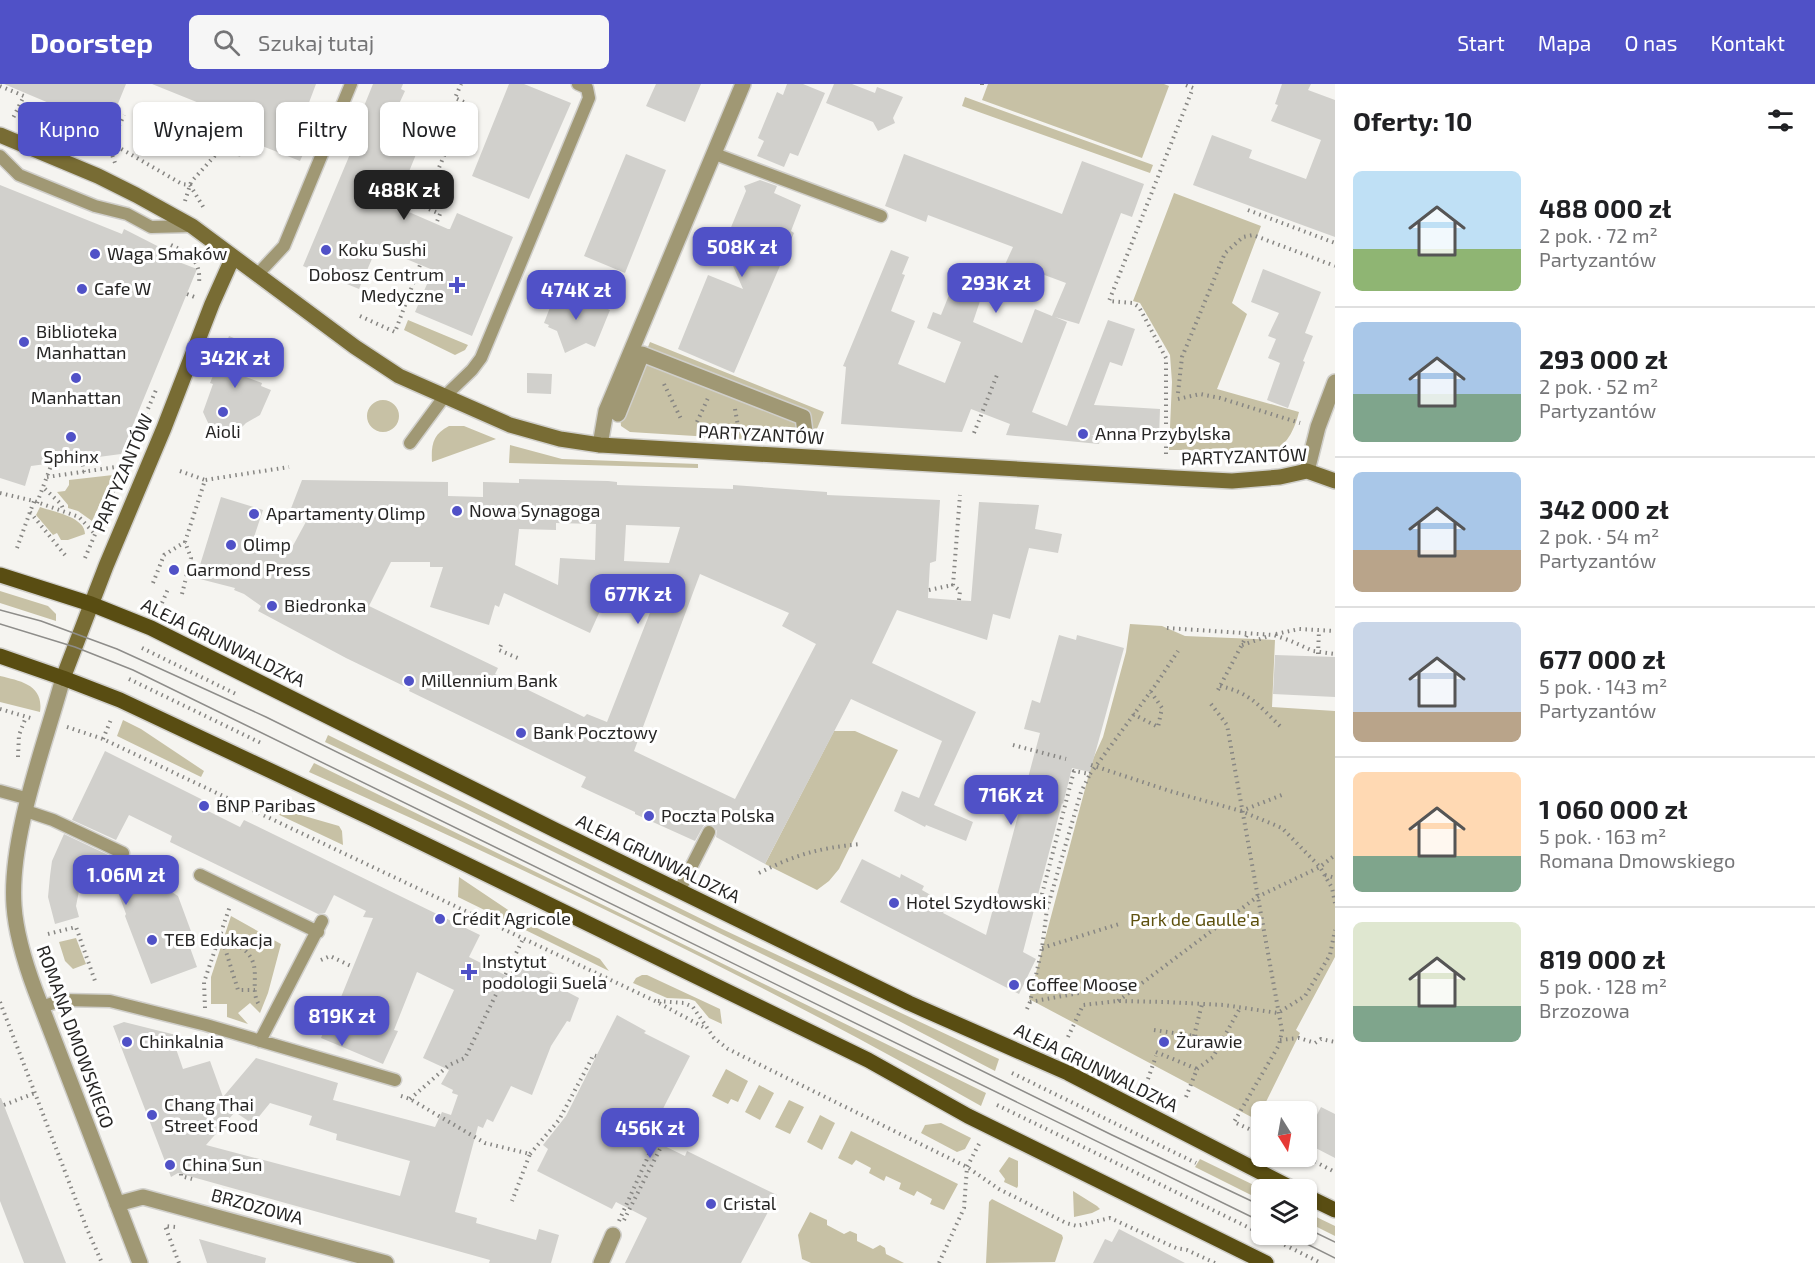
<!DOCTYPE html>
<html lang="pl">
<meta charset="utf-8">
<style>
:root{--surface:#fff;--page:#f6f6f6;--text:#202124;--muted:#757577;--line:#e0e0e0;--accent:#5051c7}
body{margin:0;font-family:"Exo 2",sans-serif;background:var(--page);color:var(--text);height:100vh;display:flex;flex-direction:column;font-size:22px;white-space:nowrap}
*{box-sizing:border-box;margin:0}
p{font-size:20px;color:var(--muted)}
.icon{flex:none;width:33px;height:33px;fill:none;stroke:currentColor;stroke-width:2;stroke-linecap:round;stroke-linejoin:round}
.map{position:relative;flex:1;overflow:hidden}
.panel{display:flex;flex-direction:column;background:var(--surface);width:480px}
.panel>*{flex:none}
.top-card{position:absolute;left:18px;top:18px;width:570px;height:54px;display:flex;gap:12px}
.needle{width:39px;rotate:169deg}
.tools{position:absolute;left:1251px;top:1017px;display:grid;gap:12px}
.tools a{display:grid;place-items:center;width:66px;height:66px;border-radius:9px;background:var(--surface);box-shadow:0 2px 4px #0004;font-size:30px}
.price{position:absolute;translate:-50% -51px;padding:0 14px;border-radius:12px;background:var(--accent);color:#fff;font-size:20px;line-height:39px;filter:drop-shadow(0 2px 3px #0008)}
.price::after{content:'';position:absolute;left:50%;top:36px;width:18px;height:14px;margin-left:-9px;background:inherit;clip-path:polygon(0 0,100% 0,50% 100%)}
.price.current{background:#222;color:#fff}
ul{padding:0;list-style:none}
li{display:flex;align-items:center;gap:18px;height:150px;padding:0 18px}
li+li{border-top:2px solid var(--line)}
li span{display:grid;place-items:center;flex:none;width:168px;height:120px;border-radius:9px;color:#555}
li>.icon{margin-inline-start:auto}
span .icon{width:72px;height:72px;fill:#fffc;stroke-width:1}
li b{font-size:26px}
h2{display:flex;justify-content:space-between;align-items:center;height:72px;padding:0 18px;font-size:26px}
.tag{padding:0 21px;border-radius:9px;background:var(--surface);box-shadow:0 2px 4px #0004;font-size:21px;line-height:54px}
.tag.current{background:var(--accent);color:#fff}
header{display:flex;align-items:center;gap:36px;box-sizing:border-box;height:84px;padding:0 30px;background:var(--accent);color:#fff}
header strong{font-size:28px}
nav{display:flex;gap:33px;margin-inline-start:auto;font-size:21px}
.search{width:420px;height:54px;background:var(--page);display:flex;align-items:center;gap:15px;box-sizing:border-box;padding:0 21px;border-radius:9px;color:var(--muted);font-size:22px}
main{display:flex;flex:1;min-height:0}
.map>svg:first-child{display:block}
.green{fill:#c7c1a5}
.building{fill:#d1d0cc;fill-rule:evenodd}
.lines{fill:none;stroke-linecap:round;stroke-linejoin:round}
.lane-casing{stroke:#d0cfcb;stroke-width:15}
.street-casing{stroke:#d0cfcb;stroke-width:18}
.secondary-casing{stroke:#d0cfcb;stroke-width:18}
.primary-casing{stroke:#d0cfcb;stroke-width:18}
.path{stroke:#878683;stroke-width:4;stroke-dasharray:1.5 4.5;stroke-linecap:butt}
.lane{stroke:#a09874;stroke-width:12}
.street{stroke:#a09874;stroke-width:15}
.secondary{stroke:#786c34;stroke-width:15}
.primary{stroke:#594d12;stroke-width:15}
.tram{stroke:#8e8d8a;stroke-width:1.5}
.poi-dot{fill:#5051c7;stroke:#fff;stroke-width:2}
.labels{text-anchor:middle;stroke-width:6;stroke-linejoin:round;paint-order:stroke}
.poi-label{font-size:18px;fill:#262524;stroke:#fff;text-anchor:start}
.street-label{font-size:18px;fill:#262524;stroke:#fff}
.park-label{font-size:18px;fill:#5e510f;stroke:#fff}
</style>
<header>
<strong>Doorstep</strong>
<div class="search"><svg class="icon" aria-label="search" viewBox="0 0 24 24"><circle cx="10" cy="10" r="6"/><path d="M15 15l6 6"/></svg>Szukaj tutaj</div>
<nav><a>Start</a><a>Mapa</a><a>O nas</a><a>Kontakt</a></nav>
</header>
<main>
<div class="map">
<svg width="1335" height="1179" viewBox="0 0 1335 1179">
<rect width="100%" height="100%" fill="#f5f4f0"/>
<!-- green -->
<path class="green" d="M988,0H1164L1169,2L1142,74L982,16Z
M965,13L1153,81L1150,89L962,22Z
M1174,109L1261,142L1232,219L1247,230L1217,305L1299,328C1293,351 1283,369 1258,372L1188,366H1169L1172,298L1170,271L1140,219L1133,217Z
M408,236L468,261L465,266L455,271L404,246Z
M650,258L824,328L811,359L630,348L621,342L620,332Z
M367 332a16 16 0 1 1 32 0a16 16 0 1 1-32 0Z
M449,342H464L496,355L432,378C431,361 433,350 449,342Z
M510,361L562,375L698,380V384L509,379Z
M113,391L92,437L78,427L68,424V421L57,408L65,407L69,401V396Z
M40,423C54,428 85,433 85,450L68,456H61L57,449L53,451L36,431Z
M0,507L48,522L56,530V537L0,519Z
M1130,540L1162,542L1185,552L1275,556L1272,623L1335,627V873L1296,946L1300,949L1257,1036L1029,915L1093,675L1103,653L1126,568Z
M0,592C21,597 44,601 40,628L0,618Z
M123,636L141,645L204,687L201,693L117,652Z
M834,647H855L898,666L839,785L829,797L817,806L765,780Z
M328,651L722,845L999,975L995,987L899,937L462,723L325,658Z
M314,679L986,1009L981,1022C764,899 537,790 309,688Z
M273,723L339,742L342,747L343,761L271,727Z
M459,793L529,840L600,875L609,887L458,813Z
M231,832L281,860L268,909L260,929L250,919L238,929L248,940L227,933V920H211V893Z
M76,854L86,880L73,885L65,877L59,858Z
M642,891H647L720,925L722,940L709,934L695,917L689,915L667,914L633,899L636,894Z
M726,985L748,997L738,1018L731,1015L728,1020L712,1012Z
M759,1001L774,1009L760,1036L745,1028Z
M789,1016L804,1023L790,1050L775,1043Z
M820,1031L835,1039L822,1066L807,1058Z
M941,1039L971,1054L965,1065L957,1068L921,1049L925,1041Z
M851,1047L958,1100L944,1126L930,1120L932,1115L917,1107L914,1112L899,1105L901,1099L886,1092L884,1097L869,1089L871,1084L856,1076L852,1081L838,1074Z
M1009,1073L1018,1077V1102L1017,1104L1004,1098L1005,1095L999,1087Z
M1200,1075L1262,1105L1261,1116L1195,1083Z
M1073,1107L1097,1122L1100,1125L1092,1129L1074,1133Z
M992,1115L1062,1151L1063,1154L1055,1178L986,1179L989,1118Z
M810,1128L827,1136V1141L844,1150L850,1147L857,1150V1157L873,1165L880,1161L885,1164L886,1170L904,1179H811L802,1175L798,1151Z
M1306,1128L1335,1142V1152L1307,1138Z"/>
<!-- building -->
<path class="building" d="M4,0H126L108,44Z
M152,0H316L296,53L309,57L300,77L247,56L240,73L192,54L204,21Z
M373,0H403L401,5L405,7L399,20L430,36L395,122L448,145H450L457,129L513,153L472,252L415,228L433,186L377,163L359,205L303,182L353,63L364,33L360,32Z
M509,0H524L571,19L529,115L472,92Z
M656,0H701L685,38L646,22Z
M787,0H803L825,9L798,72L790,69L784,83L757,72L764,57L758,54L777,8L783,11Z
M834,0H852L875,9L877,3L903,13L893,34L895,39L878,47L873,38L826,19Z
M1282,0H1311L1308,6L1335,16V153L1193,101L1212,51L1252,66L1249,74L1306,95L1321,56L1271,37L1278,21L1275,20Z
M626,70L666,86L625,189L584,172Z
M904,70L1062,130L1082,77L1144,100L1132,133L1121,129L1079,240L1055,233L1067,238L1032,328L1067,342L1108,236L1135,245L1122,282L1110,278L1094,321L1160,325L1159,354L1091,351L1100,355L1099,360L1006,351L1010,340L971,325L962,348L841,340L846,283L843,282L891,166L909,173L902,190L905,191L891,227L915,237L898,280L945,299L961,258L927,244L933,228L941,231L961,181L988,193L973,238L1022,259L1035,225L1052,232L1066,199L1023,183L1013,206L997,198L1013,163L928,131L926,138L885,122Z
M760,96L777,102L774,109L801,121L791,147L794,149L734,289L678,265L708,191L743,205L722,156L727,153L746,107L744,102Z
M0,101L122,150L124,145L173,170L171,175L197,185L121,370L31,382L25,402L0,394Z
M1263,185L1321,208L1305,249L1313,252L1303,277L1305,278L1288,324L1267,316L1280,279L1268,274L1276,255L1268,252L1279,229L1251,218Z
M563,206L610,226L595,263L586,259L565,269L557,247L548,243L549,241L544,239L554,213L559,215Z
M229,252L258,264L246,293L262,299L261,302L271,306L260,331L246,339L240,345L228,348L209,341L203,328L213,300L210,299Z
M527,289L552,290L551,310L527,309Z
M519,395L608,397L617,398V401L733,405V401L827,408V411L940,416L936,477L930,479L928,514L953,516L971,517L979,418L1039,421L1035,445L1062,450L1058,469L1029,464L1010,535L993,530L987,556L897,526L872,579L976,628L934,721L973,738L966,757L926,741L925,743L894,727L902,707L919,714L942,657L851,615L765,780L716,753L717,747L712,740L704,741L695,757L635,730V728L581,703L586,693L409,607L410,605L346,574L258,527L261,522L244,510L234,506L235,504L196,494L221,413L263,426L252,459L289,469L308,434L290,427L302,396L448,398V412L483,413V398L519,399ZM556,439L596,440L595,476L560,474L558,501L515,481L519,445L556,446ZM626,441L680,443L669,479L624,477ZM391,478H430V483H443L430,523L489,541L495,521L499,523L504,509L590,549L614,496L662,498L607,638L587,630L584,633L495,590L498,584L369,522ZM700,490L789,529L782,542L816,560L735,715L634,667Z
M1059,551L1076,556L1077,551L1124,564L1090,688L1072,684L1063,720L1062,719L1023,868L1036,875L1019,910L840,818L862,775L900,794L901,790L924,802L922,806L948,821L943,829L986,851L1040,649L1024,645L1032,616L1040,619Z
M1275,571L1335,573V613L1273,610Z
M105,667L211,720L208,727L240,743L244,736L480,851L469,873L509,893L514,882L521,885L526,876L557,891L552,900L579,914L570,938L567,937L551,962L532,1011L511,1002L493,1038L487,1035L483,1044L478,1042L455,1128L477,1134L476,1139L536,1156L539,1145L559,1151L551,1179H489L490,1176L178,1089L171,1093L113,942L124,938L176,951L174,959L183,985L210,977L223,1013L256,974L338,999L333,1016L435,1043L442,1028L451,1031L458,1011L452,1009L453,1006L441,1000L449,986L423,974L454,906L417,888L394,946L398,947L383,980L321,954L334,922L337,923L373,834L363,833L366,827L334,811L325,829L318,830L170,758L172,752L129,731L116,756L72,736ZM270,1019L312,1032L309,1041L337,1050L336,1056L410,1077L400,1112L206,1061L235,1028L253,1040Z
M64,750L121,777L131,795L162,784L170,807L178,812L192,850L188,858L197,883L151,900L125,832L126,830L115,800L81,797L76,822L79,833L55,840L48,813L50,792L52,777Z
M617,931L646,947L644,949L690,972L648,1054L685,1072L687,1067L777,1111L741,1179H625L647,1134L616,1118L612,1125L537,1087L548,1065L543,1061L566,1032Z
M0,1014H1L66,1179H24L0,1117Z
M1321,1023L1335,1030V1074L1306,1059V1052Z
M1119,1145L1185,1179H1093L1105,1155L1112,1158Z
M199,1155L266,1174L265,1179H207Z"/>
<g class="lines">
<defs>
<path id="lane" d="M715,70L881,132
M0,72L19,91L95,122L127,130L151,143L192,142
M257,191L284,162L351,0
M410,359L444,313L472,286L481,274L589,14L587,4L578,0
M0,707L29,715
M26,727L53,736L123,769
M200,791L318,848
M679,807L709,748
M41,923L63,916L110,917L206,941L395,996
M260,957L322,837"/>
<path id="street" d="M618,330L642,270L803,333L805,348
M600,361L606,327L743,0
M1307,387L1318,343L1335,298
M63,594C45,661 9,753 14,822C16,851 25,879 35,906L140,1179
M117,1120L143,1113L386,1179
M601,1179L613,1151"/>
<path id="secondary" d="M0,51L98,92L136,111L192,142L355,263L399,292L510,341L560,355L600,361L1174,394L1232,397L1280,393L1307,387L1335,397
M63,594L106,482L164,344L212,220L233,173"/>
<path id="primary" d="M0,491L91,520L151,544L555,746L909,919L1068,989L1295,1106
M0,572L63,594L120,616L371,734L868,976L968,1032L1266,1179
M1306,1112L1335,1126"/>
</defs>
<!-- lane casing -->
<use href="#lane" class="lane-casing"/>
<!-- street casing -->
<use href="#street" class="street-casing"/>
<!-- secondary casing -->
<use href="#secondary" class="secondary-casing"/>
<!-- primary casing -->
<use href="#primary" class="primary-casing"/>
<!-- path -->
<path class="path" d="M982,1V0
M0,2L24,12L12,36
M73,43L111,59L124,31
M66,58L78,32
M111,59L182,100L190,101L205,126
M111,60V68L115,79
M185,117L191,98L220,66L229,43L222,33
M423,122L466,19L455,14L461,0
M402,125L406,115L440,130L436,140
M1248,126L1335,159
M171,161C190,170 201,177 199,199
M187,210L197,214
M360,232L395,248L420,181
M664,300L682,337
M1178,309L1182,273L1225,169L1243,153L1253,151L1335,182
M1178,315L1200,310L1220,314L1300,339
M735,325L738,342
M697,338L708,314
M974,349L997,291
M1166,370V274L1139,223L1133,219L1109,217L1193,4L1183,0
M82,375L84,388
M180,387L205,396
M47,393L123,382
M45,405L61,420L64,427
M0,409L34,417L79,433L95,450
M37,419L52,379
M30,428L65,471
M17,464L34,417
M85,474L156,306
M153,499L164,471L185,458
M929,506L953,501
M182,510L191,474L185,458L205,396L289,383
M959,516L960,507L953,501L960,411
M162,519L168,505
M1167,544L1274,551L1291,557L1313,567L1335,570
M1276,550L1299,545L1335,547
M501,561L499,566L520,575
M1242,561L1269,552
M142,564L236,610
M1318,570L1319,546
M129,595L261,659
M1220,602C1251,609 1259,622 1281,643
M1218,606L1248,549
M1211,620L1227,641L1282,947L1279,961L1234,1038L1262,1051
M0,625L34,635
M1133,630L1158,643L1162,624L1151,608
M67,643L103,655L655,917L707,945
M103,655L112,633
M1013,661L1066,675
M18,673L19,651L26,633
M1091,681L1173,708L1241,727L1282,744L1320,783L1332,804L1335,819
M1241,727L1282,711
M759,789C797,770 819,764 861,760
M1325,791L1335,794
M1047,825L1081,708L1090,690
M48,850L76,843L95,897
M218,856C224,859 231,857 237,861C268,878 246,904 260,922
M223,858L238,906H255
M1042,864L1119,840
M321,876L330,872L353,883
M658,917L684,919L693,923L714,954L728,965L967,1083L999,1105L1066,1139L1077,1142L1110,1134L1176,1164L1187,1166L1215,1179
M1118,917L1257,813L1320,783L1335,771
M0,918L87,1145L102,1179
M1030,918L1090,907
M205,924L204,898L230,822
M1027,925L1030,918L1042,864L1047,825L1040,818L1074,687L1090,690L1157,599L1178,567
M1154,946L1194,952L1220,960
M1194,952L1202,920
M1068,953L1083,921L1118,917L1166,918L1224,921L1278,929L1305,912L1330,871L1335,846
M1280,956L1299,954L1315,959L1321,955L1335,958
M1156,968L1197,985
M1012,989L1196,1079
M1148,995L1156,972
M401,1012L410,1015L485,1059L530,1070L512,1117
M1186,1013L1197,985L1213,973L1240,924
M410,1015L449,981L465,974L523,855
M4,1021L35,1009
M997,1021L1262,1150
M530,1070L559,1036L591,976L593,971L596,972
M1304,1072L1335,1088
M181,1090V1092L192,1095
M624,1136L664,1057L662,1045
M619,1137L669,1026
M175,1143L165,1142L179,1179
M1263,1150L1321,1179
M939,1179L964,1124L967,1083L980,1058"/>
<!-- lane -->
<use href="#lane" class="lane"/>
<!-- street -->
<use href="#street" class="street"/>
<!-- secondary -->
<use href="#secondary" class="secondary"/>
<!-- primary -->
<use href="#primary" class="primary"/>
<!-- tram -->
<path class="tram" d="M0,526L41,537L117,565L266,633L1112,1051L1262,1122
M0,540L75,563L133,586L1262,1138
M1306,1144L1335,1158
M1287,1150L1335,1174"/>
</g>
<!-- markers -->
<g class="poi-dot">
<circle cx="326" cy="166" r="6"/>
<circle cx="95" cy="170" r="6"/>
<path d="M454 192h6v6h6v6h-6v6h-6v-6h-6v-6h6z"/>
<circle cx="82" cy="205" r="6"/>
<circle cx="24" cy="258" r="6"/>
<circle cx="76" cy="294" r="6"/>
<circle cx="223" cy="328" r="6"/>
<circle cx="1083" cy="350" r="6"/>
<circle cx="71" cy="353" r="6"/>
<circle cx="457" cy="427" r="6"/>
<circle cx="254" cy="430" r="6"/>
<circle cx="231" cy="461" r="6"/>
<circle cx="174" cy="486" r="6"/>
<circle cx="272" cy="522" r="6"/>
<circle cx="409" cy="597" r="6"/>
<circle cx="521" cy="649" r="6"/>
<circle cx="204" cy="722" r="6"/>
<circle cx="649" cy="732" r="6"/>
<circle cx="894" cy="819" r="6"/>
<circle cx="440" cy="835" r="6"/>
<circle cx="152" cy="856" r="6"/>
<path d="M466 879h6v6h6v6h-6v6h-6v-6h-6v-6h6z"/>
<circle cx="1014" cy="901" r="6"/>
<circle cx="127" cy="958" r="6"/>
<circle cx="1164" cy="958" r="6"/>
<circle cx="152" cy="1031" r="6"/>
<circle cx="170" cy="1081" r="6"/>
<circle cx="711" cy="1120" r="6"/>
</g>
<g class="labels">
<!-- poi labels -->
<g class="poi-label">
<text x="338" y="172">Koku Sushi</text>
<text x="107" y="176">Waga Smaków</text>
<text x="444" y="197" text-anchor="end">Dobosz Centrum<tspan x="444" dy="21">Medyczne</tspan></text>
<text x="94" y="211">Cafe W</text>
<text x="36" y="254">Biblioteka<tspan x="36" dy="21">Manhattan</tspan></text>
<text x="76" y="320" text-anchor="middle">Manhattan</text>
<text x="223" y="354" text-anchor="middle">Aioli</text>
<text x="1095" y="356">Anna Przybylska</text>
<text x="71" y="379" text-anchor="middle">Sphinx</text>
<text x="469" y="433">Nowa Synagoga</text>
<text x="266" y="436">Apartamenty Olimp</text>
<text x="243" y="467">Olimp</text>
<text x="186" y="492">Garmond Press</text>
<text x="284" y="528">Biedronka</text>
<text x="421" y="603">Millennium Bank</text>
<text x="533" y="655">Bank Pocztowy</text>
<text x="216" y="728">BNP Paribas</text>
<text x="661" y="738">Poczta Polska</text>
<text x="906" y="825">Hotel Szydłowski</text>
<text x="452" y="841">Crédit Agricole</text>
<text x="164" y="862">TEB Edukacja</text>
<text x="482" y="884">Instytut<tspan x="482" dy="21">podologii Suela</tspan></text>
<text x="1026" y="907">Coffee Moose</text>
<text x="139" y="964">Chinkalnia</text>
<text x="1176" y="964">Żurawie</text>
<text x="164" y="1027">Chang Thai<tspan x="164" dy="21">Street Food</tspan></text>
<text x="182" y="1087">China Sun</text>
<text x="723" y="1126">Cristal</text>
</g>
<!-- street labels -->
<g class="street-label">
<text transform="translate(761 351) rotate(3)" y="6">PARTYZANTÓW</text>
<text transform="translate(1244 373) rotate(-2)" y="6">PARTYZANTÓW</text>
<text transform="translate(123 389) rotate(-67)" y="6">PARTYZANTÓW</text>
<text transform="translate(223 559) rotate(26)" y="6">ALEJA GRUNWALDZKA</text>
<text transform="translate(658 775) rotate(26)" y="6">ALEJA GRUNWALDZKA</text>
<text transform="translate(75 953) rotate(70)" y="6">ROMANA DMOWSKIEGO</text>
<text transform="translate(1096 984) rotate(26)" y="6">ALEJA GRUNWALDZKA</text>
<text transform="translate(257 1123) rotate(15)" y="6">BRZOZOWA</text>
</g>
<!-- park labels -->
<g class="park-label">
<text x="1195" y="842">Park de Gaulle'a</text>
</g>
</g>
</svg>
<div class="tools">
<a><svg class="needle" viewBox="-14 -14 28 28"><path d="M0-13l5 13h-10z" fill="#e53935"/><path d="M0 13l5-13h-10z" fill="#757577"/></svg></a>
<a><svg class="icon" aria-label="layers" viewBox="0 0 24 24"><path d="M12 4l9 5-9 5-9-5zM3 14l9 5 9-5"/></svg></a>
</div>
<b class="price current" style="left:404px;top:137px">488K zł</b>
<b class="price" style="left:742px;top:194px">508K zł</b>
<b class="price" style="left:996px;top:230px">293K zł</b>
<b class="price" style="left:576px;top:237px">474K zł</b>
<b class="price" style="left:235px;top:305px">342K zł</b>
<b class="price" style="left:638px;top:541px">677K zł</b>
<b class="price" style="left:1011px;top:742px">716K zł</b>
<b class="price" style="left:126px;top:822px">1.06M zł</b>
<b class="price" style="left:342px;top:963px">819K zł</b>
<b class="price" style="left:650px;top:1075px">456K zł</b>
<div class="top-card">
<a class="tag current">Kupno</a>
<a class="tag">Wynajem</a>
<a class="tag">Filtry</a>
<a class="tag">Nowe</a>
</div>
</div>
<section class="panel">
<h2>Oferty: 10<svg class="icon" aria-label="filters" viewBox="0 0 24 24"><path d="M4 7h16M4 17h16"/><circle cx="9" cy="7" r="2"/><circle cx="15" cy="17" r="2"/></svg></h2>
<ul>
<li><span style="background:linear-gradient(#bfe0f5 65%,#8fb573 0)"><svg class="icon" aria-label="home" viewBox="0 0 24 24"><path d="M3 11l9-7 9 7M6 9v11h12V9"/></svg></span><div><b>488 000 zł</b><p>2 pok. · 72 m²</p><p>Partyzantów</p></div></li>
<li><span style="background:linear-gradient(#a9c7e8 60%,#7fa58c 0)"><svg class="icon" aria-label="home" viewBox="0 0 24 24"><path d="M3 11l9-7 9 7M6 9v11h12V9"/></svg></span><div><b>293 000 zł</b><p>2 pok. · 52 m²</p><p>Partyzantów</p></div></li>
<li><span style="background:linear-gradient(#a9c7e8 65%,#b9a48a 0)"><svg class="icon" aria-label="home" viewBox="0 0 24 24"><path d="M3 11l9-7 9 7M6 9v11h12V9"/></svg></span><div><b>342 000 zł</b><p>2 pok. · 54 m²</p><p>Partyzantów</p></div></li>
<li><span style="background:linear-gradient(#c9d6e8 75%,#b9a48a 0)"><svg class="icon" aria-label="home" viewBox="0 0 24 24"><path d="M3 11l9-7 9 7M6 9v11h12V9"/></svg></span><div><b>677 000 zł</b><p>5 pok. · 143 m²</p><p>Partyzantów</p></div></li>
<li><span style="background:linear-gradient(#ffd9b3 70%,#7fa58c 0)"><svg class="icon" aria-label="home" viewBox="0 0 24 24"><path d="M3 11l9-7 9 7M6 9v11h12V9"/></svg></span><div><b>1 060 000 zł</b><p>5 pok. · 163 m²</p><p>Romana Dmowskiego</p></div></li>
<li><span style="background:linear-gradient(#dfe7d0 70%,#7fa58c 0)"><svg class="icon" aria-label="home" viewBox="0 0 24 24"><path d="M3 11l9-7 9 7M6 9v11h12V9"/></svg></span><div><b>819 000 zł</b><p>5 pok. · 128 m²</p><p>Brzozowa</p></div></li>
</ul>
</section>
</main>
